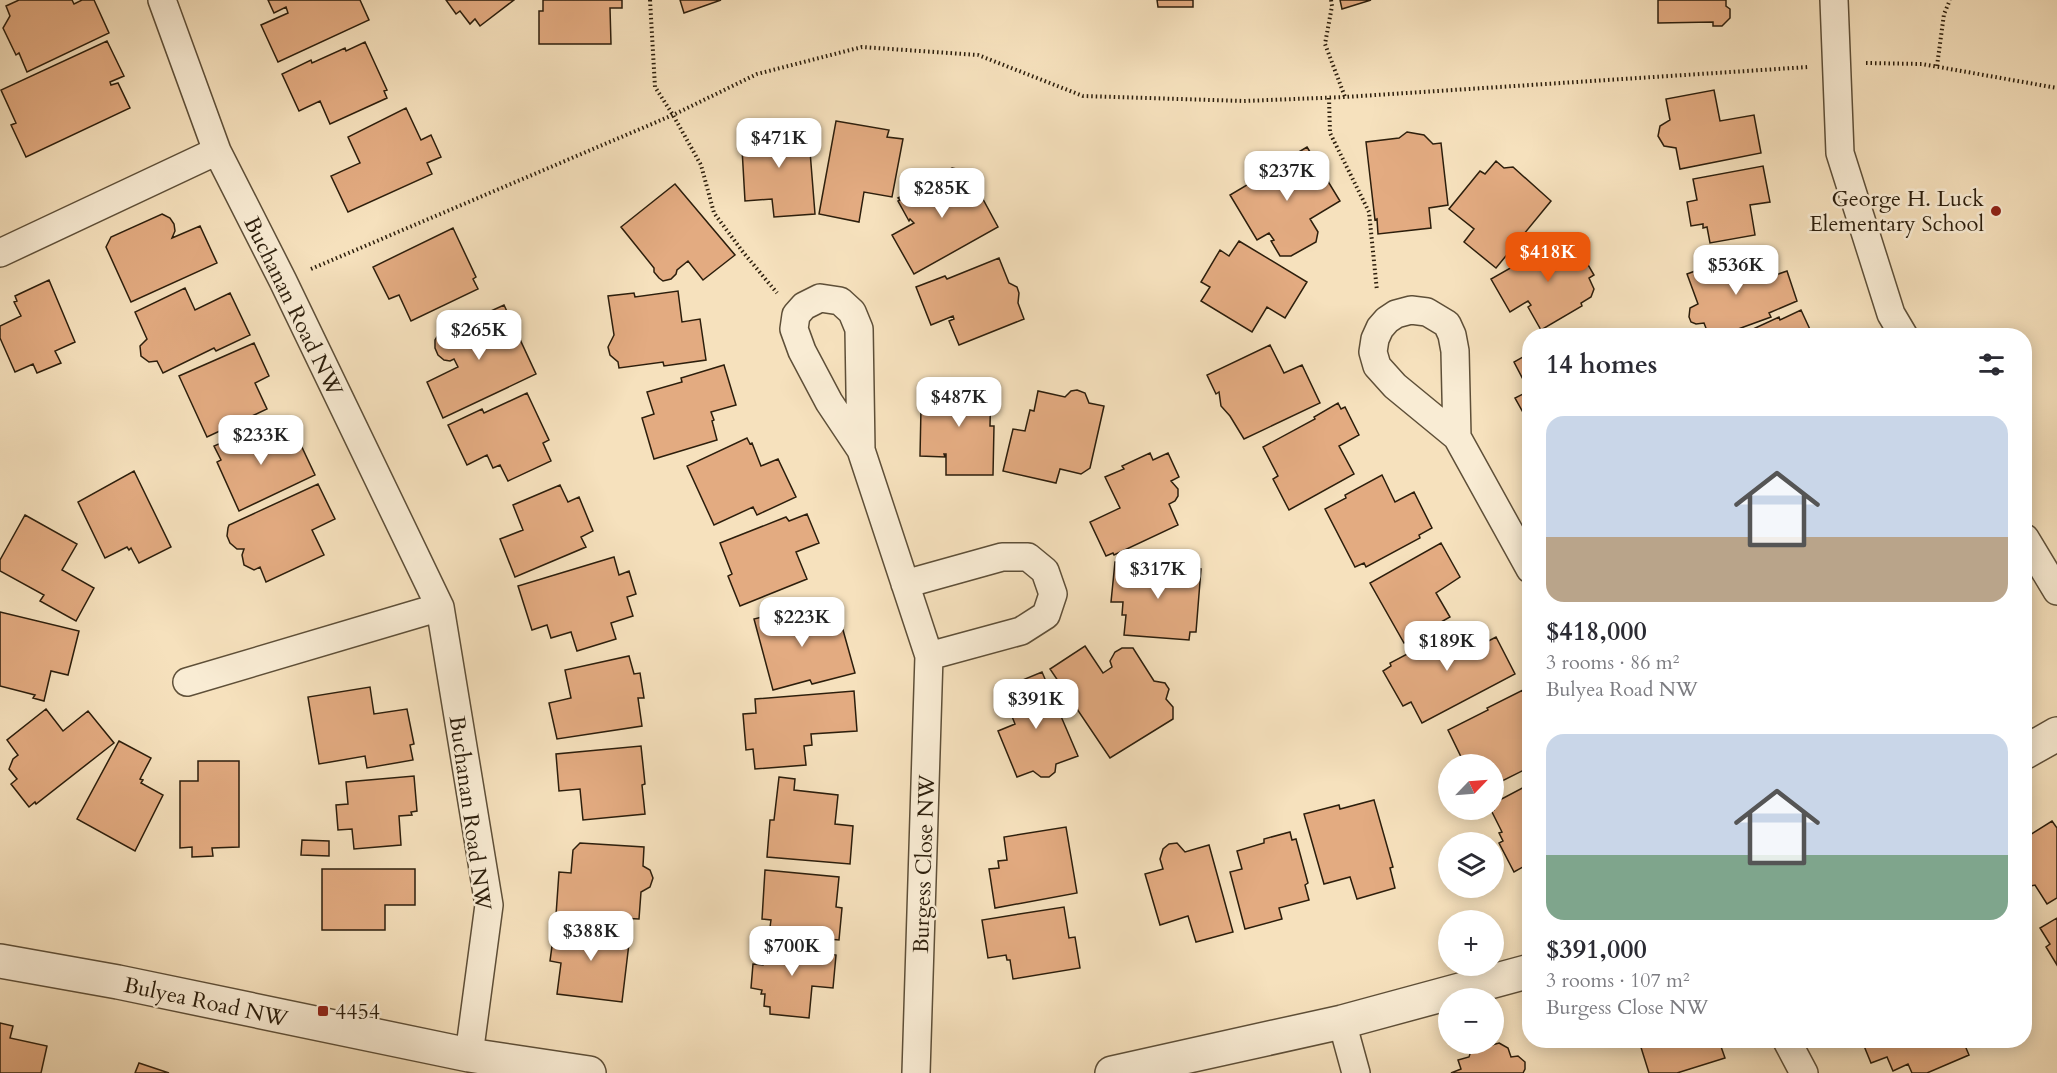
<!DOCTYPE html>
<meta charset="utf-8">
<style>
:root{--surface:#fff;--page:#f2f2f3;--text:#2b2b33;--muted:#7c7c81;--accent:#ea580c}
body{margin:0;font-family:Cardo,serif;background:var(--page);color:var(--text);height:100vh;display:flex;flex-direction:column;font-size:22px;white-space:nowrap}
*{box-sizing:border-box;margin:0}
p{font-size:20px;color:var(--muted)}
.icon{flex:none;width:33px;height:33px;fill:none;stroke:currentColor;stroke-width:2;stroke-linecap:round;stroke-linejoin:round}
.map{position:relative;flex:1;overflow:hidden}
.sheet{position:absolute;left:1522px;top:328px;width:510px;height:720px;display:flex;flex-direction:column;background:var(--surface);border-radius:24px;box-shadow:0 3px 15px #0003}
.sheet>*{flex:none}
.needle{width:39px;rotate:65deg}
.buttons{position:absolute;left:1438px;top:754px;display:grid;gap:12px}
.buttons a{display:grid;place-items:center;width:66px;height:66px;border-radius:50%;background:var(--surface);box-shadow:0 3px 15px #0003;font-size:30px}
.price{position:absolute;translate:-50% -51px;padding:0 14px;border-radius:12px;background:#fff;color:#222;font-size:20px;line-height:39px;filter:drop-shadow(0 2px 3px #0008)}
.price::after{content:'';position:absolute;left:50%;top:36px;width:18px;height:14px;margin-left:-9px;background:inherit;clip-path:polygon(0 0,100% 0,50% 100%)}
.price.current{background:var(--accent);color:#fff}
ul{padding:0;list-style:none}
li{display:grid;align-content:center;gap:12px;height:318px;padding:0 24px}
li span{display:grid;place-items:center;height:186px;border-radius:18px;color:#555}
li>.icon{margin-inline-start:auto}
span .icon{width:108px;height:108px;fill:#fffc;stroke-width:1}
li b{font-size:26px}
h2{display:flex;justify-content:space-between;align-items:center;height:72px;padding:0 24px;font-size:26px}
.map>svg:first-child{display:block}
.building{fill:#e3ab81;stroke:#2c1e0c;stroke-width:1.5}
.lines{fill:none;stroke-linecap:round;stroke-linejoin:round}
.minor-casing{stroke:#5e4f38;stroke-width:30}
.tertiary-casing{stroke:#5e4f38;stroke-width:36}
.path{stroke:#2c1e0c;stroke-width:4;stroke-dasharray:1.5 3;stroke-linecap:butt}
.minor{stroke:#f9ecd4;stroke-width:27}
.tertiary{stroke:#f9ecd4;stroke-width:33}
.poi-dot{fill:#8f2418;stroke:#f9ecd4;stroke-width:2}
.labels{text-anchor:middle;stroke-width:5;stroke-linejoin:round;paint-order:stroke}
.poi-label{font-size:22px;fill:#2c1e0c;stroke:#f9ecd4;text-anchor:end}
.street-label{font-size:22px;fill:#2c1e0c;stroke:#f9ecd4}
</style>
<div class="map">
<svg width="2057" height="1073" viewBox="0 0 2057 1073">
<rect width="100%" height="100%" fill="#f6e1bd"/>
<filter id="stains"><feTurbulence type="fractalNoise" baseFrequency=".00333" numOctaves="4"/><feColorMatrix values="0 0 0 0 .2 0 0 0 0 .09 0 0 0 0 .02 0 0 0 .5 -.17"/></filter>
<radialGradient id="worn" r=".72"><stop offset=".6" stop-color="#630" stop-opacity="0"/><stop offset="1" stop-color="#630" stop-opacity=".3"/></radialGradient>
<!-- building -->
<path class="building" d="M19,0H72L74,4L82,0H94L109,33L27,72L19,53L16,55L3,28L10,16L6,6Z
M268,0H360L369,20L278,62L261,25L288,13L286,7L274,13Z
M446,0H514L480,26L475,19L470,24L460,11L456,14Z
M543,0H622V8H610L611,44H539V11H543Z
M680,0H721L684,13Z
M1157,0H1193V7H1158Z
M1340,0H1371L1342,9Z
M1658,0H1726V6L1730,9V18L1722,26H1713V22L1658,23Z
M107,41L124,76L110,82L111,85L118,83L130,108L26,157L11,125L16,123L1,90Z
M365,42L387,90L384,91L387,98L330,124L320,101L299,111L282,74L311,60L312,63L345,48L346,51Z
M1714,90L1720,121L1754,115L1761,153L1680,169L1676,148L1664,146L1658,136L1660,126L1670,120L1666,99Z
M406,108L421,140L431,135L441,157L427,163L432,174L348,212L331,176L360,163L348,137Z
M836,121L889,130L887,137L903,139L892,197L864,192L859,222L819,214Z
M771,122L776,123L784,128L808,126L815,214L774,217L772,199L745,201L741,131L760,129L765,124Z
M1407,132L1424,135L1433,144L1441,143L1448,205L1429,208L1431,228L1378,234L1377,219L1375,220L1366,142L1399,138Z
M1307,147L1340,201L1310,219L1318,232L1316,242L1291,256H1280L1271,241L1274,240L1269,233L1257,240L1230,195L1274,169L1273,160L1279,153L1286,152L1292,156Z
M1496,161L1504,168L1513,167L1551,201L1496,268L1464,242L1474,229L1449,209L1480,171L1485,174Z
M1763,166L1770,202L1750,205L1755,235L1710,243L1707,227L1703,228V224L1691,226L1687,202L1697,200L1693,179Z
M952,168L961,170L972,179L998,227L914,274L892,235L914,223L910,219L909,221L898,201L900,200L898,198Z
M675,184L735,255L703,280L688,261L677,270L676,274L671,279L663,281L659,278L654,272V268L621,227Z
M162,214L170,218L174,224L175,231L172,238L200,226L217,263L131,302L106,247L111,237Z
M453,228L476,277L473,279L478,289L411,321L399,295L389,299L373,267Z
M1570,234L1594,275L1589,278L1594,289L1591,297L1581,303L1582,306L1541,330L1528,307L1531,305L1528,301L1510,312L1491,279Z
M1239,241L1307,282L1285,318L1267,307L1252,332L1201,301L1210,287L1201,282L1220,250L1229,256Z
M1741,254L1752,283L1787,271L1797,301L1769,313L1771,317L1719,336H1709L1704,323L1696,324L1691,322L1689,317L1690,308L1698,304L1687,274Z
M999,258L1009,283L1017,287L1019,293L1018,303L1024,319L959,345L949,321L954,319L953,316L931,325L916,287L945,276L947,279Z
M49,280L75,342L55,351L61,363L37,373L33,364L15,372L0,338V326L21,316L14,302L17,301L15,296Z
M185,288L195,310L230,293L250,335L216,351L214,348L163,373L157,361L149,362L141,356L140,346L147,339L135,312Z
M678,291L682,322L700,319L706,360L664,366L663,362L619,368L618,362L610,355L608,347L614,335L608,296L634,293L635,297Z
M504,305L536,374L443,418L427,382L458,367L454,359L450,361L444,360L438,355L435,348V340L438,335Z
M1801,310L1813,336H1738L1779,317L1780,320Z
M254,343L269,376L255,383L267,409L207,437L179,376Z
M1270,345L1284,373L1302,365L1320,403L1244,439L1230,416L1221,406L1219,392L1216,394L1207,375Z
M1530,353V425L1515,398L1529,391L1514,362Z
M724,365L736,405L711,412L714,420L712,421L717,440L654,459L642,418L654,414L647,392L682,382L681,378Z
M943,381L972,382V385L991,386L990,426H994L993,475H946V454H944L945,457L920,456L921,408H924V398L927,392L935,390Z
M1077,390L1085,393L1089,403L1104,406L1090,468L1081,474L1060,469L1056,483L1003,471L1013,429L1025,431L1030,410L1034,411L1038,391L1065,397L1071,391Z
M527,393L549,440L543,443L551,461L508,481L500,465L493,468L487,455L467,465L448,425L482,409L484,413Z
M1338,403L1341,409L1345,407L1359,435L1339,446L1354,474L1289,510L1273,479L1278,476L1263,447L1315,419L1314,417Z
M268,422L280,443L277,444L280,450L299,441L315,475L239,511L217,462L221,460L214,446Z
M747,438L750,444L752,443L761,466L778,459L796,497L757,515L753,507L714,525L687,466Z
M1150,453L1153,460L1168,453L1179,477L1171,481L1178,489V496L1175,501L1169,504L1178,525L1114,555L1113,553L1106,556L1090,522L1120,508L1105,477L1124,469L1122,466Z
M134,471L171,547L139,563L131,548L129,550L127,547L105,558L78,502Z
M1382,475L1395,502L1414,492L1432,528L1419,535L1420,538L1366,567L1364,563L1355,567L1325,509L1346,498L1345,495Z
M318,484L335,519L312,530L324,555L266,582L260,567L254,570L244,565L242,555L244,549H237L230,543L227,536L228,528L229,525Z
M560,485L568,502L579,497L593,531L581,537L586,547L515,577L500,539L523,530L513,505Z
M807,514L819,543L796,552L807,579L740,606L728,576L732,574L720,543L786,517L789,521Z
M25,515L77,544L62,570L94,588L76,621L40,601L44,595L0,571V560Z
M1441,543L1460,577L1436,593L1450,617L1404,643L1370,583Z
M614,557L619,575L629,571L636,594L627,597L633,616L611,623L616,639L577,651L571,632L551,638L547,625L532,630L518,586Z
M1115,562L1201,569L1196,632H1190L1189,640L1124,635L1126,615H1122L1123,602H1111Z
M816,603L824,635L843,630L855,673L812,684L810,680L773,690L754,619Z
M0,612L79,631L68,675L51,671L44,701L33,698L35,695L0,686Z
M1466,623L1476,643L1473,644L1475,648L1496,637L1515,674L1422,723L1411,702L1403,706L1383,671L1391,666L1390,663Z
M1085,646L1103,673L1112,667L1110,661L1115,652L1122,648H1133L1154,681L1165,683L1169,689L1166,699L1173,707V719L1110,758L1050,669Z
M629,656L634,674L640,673L644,698H638L642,726L557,739L549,703L571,698L565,670Z
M1042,672L1078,756L1056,764L1055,772L1049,777H1041L1033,771L1017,777L998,731L1015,724L1011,714L1018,711L1008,686Z
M370,687L374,714L407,709L414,744L410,745L413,760L367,768L365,756L319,764L308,697Z
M1523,690L1530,703V767L1494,785V765H1460L1464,763L1448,730L1488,710L1487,708Z
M854,691L857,731L811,734L812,745L804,746L806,765L755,769L753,749L746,750L743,714L756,713L755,699Z
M46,709L63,731L88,711L114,743L36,804L35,802L29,807L11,784L17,779L9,769L13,759L18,755L7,740Z
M119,741L151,758L140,779L143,780L141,783L163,795L135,851L77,819Z
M641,746L645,784L642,785L645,814L583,820L580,789L559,791L556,754Z
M198,761H239V847L212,848L213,856L192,857V847L180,848V781H198Z
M414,776L417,811L411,812L412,815L399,816L401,845L354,849L352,829L338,830L336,805L348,804L346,782Z
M779,777L795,779L794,790L838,795L835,824L853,826L850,864L767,857L770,820H774Z
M1530,784V863L1514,872L1499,843L1503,841L1499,833L1502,832L1491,810H1494V803Z
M1374,800L1393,867L1390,868L1395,888L1357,899L1350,877L1324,884L1304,814L1339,805L1340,809Z
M2052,821L2057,828V898L2047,904L2035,885L2031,886L2025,883V838Z
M1066,827L1077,893L995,908L989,869L999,868L998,861L1007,860L1004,837Z
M1290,832L1292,840L1296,839L1308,883L1305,885L1309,900L1279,908L1282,919L1245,929L1230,872L1242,869L1237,851L1264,843V839Z
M302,840L329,841V856L301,855Z
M580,843L644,847L643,866L650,870L653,878L650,887L641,892L639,919L619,918L618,922L569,918V916L556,915L559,872L571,873L573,850Z
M1177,843L1185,852L1209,845L1233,932L1196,942L1188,916L1160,925L1145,874L1163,869L1160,859L1163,849L1169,844Z
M322,869H415V905H385V930H322Z
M765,870L839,877L836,907L842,908L839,940L769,934L771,920L762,919Z
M1064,907L1069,938L1075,937L1080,968L1013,979L1010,960H1007L1006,955L988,958L982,920Z
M2057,918V965L2046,947L2050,944L2040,928Z
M555,924L630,935L622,1002L557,994L561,963L550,961Z
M765,942L826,948L825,953L836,955L833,988L812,986L809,1018L770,1014V1007L764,1006L765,994H761L762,990L751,988L753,964L763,965Z
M0,1023L13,1026L10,1038L47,1046L41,1073H0Z
M1639,1041H1719L1725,1058L1677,1073H1649Z
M1862,1041H1963L1969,1055L1927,1073H1912L1908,1064L1893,1071L1887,1057L1871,1063Z
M1499,1043L1508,1048L1511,1057L1518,1056L1525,1062V1069L1523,1073H1451L1461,1069L1458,1060L1469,1057L1471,1051Z
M139,1063L169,1073H135Z"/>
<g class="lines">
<defs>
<path id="minor" d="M162,0L217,151L283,281L440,607L489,905L469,1055
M1834,0L1840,153L1891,314L1904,336
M0,253L217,151
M1457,437L1455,351L1452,335L1447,324L1427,312L1411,310L1396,314L1387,320L1380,328L1375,339L1373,352L1377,366L1395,386L1457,437L1530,569
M861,450L859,329L852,312L840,301L820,298L804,306L796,315L794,329L802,351L829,402L861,450L929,656L916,1073
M2025,538L2057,591
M905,584L1002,557H1028L1045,571L1053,594L1046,615L1021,631L929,656
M187,682L440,607
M1342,1022L1356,1073
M1787,1041L1804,1073"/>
<path id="tertiary" d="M2025,752L2057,734
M0,961L118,982L469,1055L589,1073
M1112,1073L1342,1022L1530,971"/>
</defs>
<!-- minor casing -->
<use href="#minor" class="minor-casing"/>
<!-- tertiary casing -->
<use href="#tertiary" class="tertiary-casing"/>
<!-- path -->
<path class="path" d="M650,0L655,87L673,115L701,165L714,213L743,252L777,293
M1331,0L1332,6L1325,44L1345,97
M1866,63L1922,64L2057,88
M1937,66L1944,14L1950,0
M1329,98L1330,133L1369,212L1377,291
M311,269L673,115L757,74L862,47L978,55L1083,96L1244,101L1345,97L1808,67"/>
<!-- minor -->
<use href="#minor" class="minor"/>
<!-- tertiary -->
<use href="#tertiary" class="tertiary"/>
</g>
<!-- markers -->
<g class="poi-dot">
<circle cx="1996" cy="211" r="6"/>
<rect x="317" y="1005" width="12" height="12" rx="3"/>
</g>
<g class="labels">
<!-- poi labels -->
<g class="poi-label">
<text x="1984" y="206">George H. Luck<tspan x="1984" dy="25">Elementary School</tspan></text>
<text x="335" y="1019" text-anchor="start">4454</text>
</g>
<!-- street labels -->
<g class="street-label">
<text transform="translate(294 306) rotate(64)" y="8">Buchanan Road NW</text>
<text transform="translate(471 813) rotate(82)" y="8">Buchanan Road NW</text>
<text transform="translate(923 864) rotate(-88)" y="8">Burgess Close NW</text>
<text transform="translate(206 1001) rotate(12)" y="8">Bulyea Road NW</text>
</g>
</g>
<rect width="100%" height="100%" filter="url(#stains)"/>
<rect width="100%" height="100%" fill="url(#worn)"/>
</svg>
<div class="buttons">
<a><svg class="needle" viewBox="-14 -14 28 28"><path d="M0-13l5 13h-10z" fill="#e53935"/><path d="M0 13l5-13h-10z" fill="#7c7c81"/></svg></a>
<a><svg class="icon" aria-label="layers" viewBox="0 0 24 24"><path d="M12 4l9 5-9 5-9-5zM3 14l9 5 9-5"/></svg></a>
<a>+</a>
<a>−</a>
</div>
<b class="price" style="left:779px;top:169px">$471K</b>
<b class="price" style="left:1287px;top:202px">$237K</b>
<b class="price" style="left:942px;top:219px">$285K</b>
<b class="price current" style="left:1548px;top:283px">$418K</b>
<b class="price" style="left:1736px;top:296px">$536K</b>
<b class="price" style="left:479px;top:361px">$265K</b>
<b class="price" style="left:959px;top:428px">$487K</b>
<b class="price" style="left:261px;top:466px">$233K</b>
<b class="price" style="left:1158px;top:600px">$317K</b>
<b class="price" style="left:802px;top:648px">$223K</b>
<b class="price" style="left:1447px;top:672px">$189K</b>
<b class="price" style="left:1036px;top:730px">$391K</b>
<b class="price" style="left:591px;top:962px">$388K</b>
<b class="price" style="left:792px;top:977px">$700K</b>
<section class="sheet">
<h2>14 homes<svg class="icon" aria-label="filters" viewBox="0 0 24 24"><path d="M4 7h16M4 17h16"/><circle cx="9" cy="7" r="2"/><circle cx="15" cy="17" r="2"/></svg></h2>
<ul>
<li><span style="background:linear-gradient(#c9d6e8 65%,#b9a48a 0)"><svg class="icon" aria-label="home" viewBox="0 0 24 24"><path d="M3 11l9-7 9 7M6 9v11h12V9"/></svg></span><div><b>$418,000</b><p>3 rooms · 86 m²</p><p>Bulyea Road NW</p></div></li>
<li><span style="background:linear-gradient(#c9d6e8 65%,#7fa58c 0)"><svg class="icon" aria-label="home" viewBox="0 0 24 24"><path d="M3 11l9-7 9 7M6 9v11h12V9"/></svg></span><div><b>$391,000</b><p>3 rooms · 107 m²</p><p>Burgess Close NW</p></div></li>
</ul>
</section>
</div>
